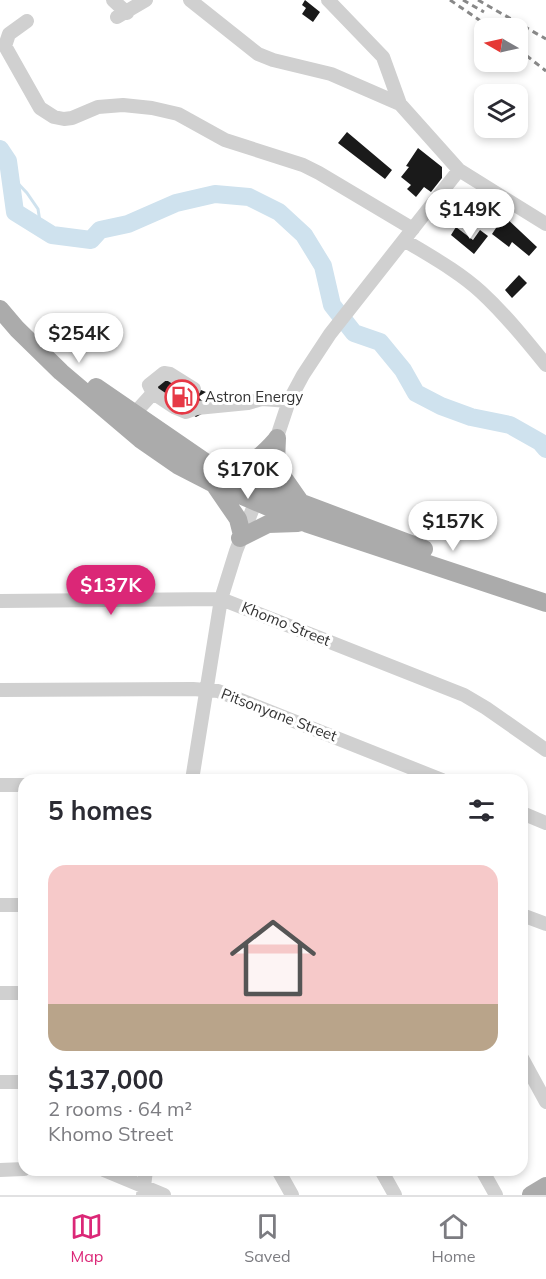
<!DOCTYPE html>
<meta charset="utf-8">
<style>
:root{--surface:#fff;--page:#f2f2f3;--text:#2b2b33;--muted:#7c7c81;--line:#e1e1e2;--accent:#db2777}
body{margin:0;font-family:Mulish,sans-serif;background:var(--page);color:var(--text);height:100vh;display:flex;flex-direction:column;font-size:22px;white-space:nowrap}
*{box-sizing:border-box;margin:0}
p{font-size:20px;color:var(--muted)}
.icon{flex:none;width:33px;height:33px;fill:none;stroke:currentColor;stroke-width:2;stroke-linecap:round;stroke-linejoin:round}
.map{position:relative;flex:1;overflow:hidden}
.panel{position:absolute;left:18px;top:774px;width:510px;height:402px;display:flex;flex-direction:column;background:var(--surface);border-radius:18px;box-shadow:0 3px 9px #0003}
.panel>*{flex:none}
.needle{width:39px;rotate:279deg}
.fabs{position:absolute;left:474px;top:18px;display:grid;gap:12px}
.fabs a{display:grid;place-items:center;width:54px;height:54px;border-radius:12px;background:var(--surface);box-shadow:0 3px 9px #0003;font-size:30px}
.price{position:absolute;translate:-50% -51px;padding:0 14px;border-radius:21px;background:#fff;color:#222;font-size:20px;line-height:39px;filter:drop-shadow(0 2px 3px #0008)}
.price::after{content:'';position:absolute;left:50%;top:36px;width:18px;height:14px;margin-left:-9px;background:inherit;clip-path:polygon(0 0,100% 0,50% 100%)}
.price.on{background:var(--accent);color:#fff}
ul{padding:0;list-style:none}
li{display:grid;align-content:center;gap:12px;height:318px;padding:0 30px}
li+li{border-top:2px solid var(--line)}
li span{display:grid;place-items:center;height:186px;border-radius:18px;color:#555}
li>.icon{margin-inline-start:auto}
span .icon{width:108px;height:108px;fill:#fffc;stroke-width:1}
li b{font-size:26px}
h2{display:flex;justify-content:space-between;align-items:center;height:72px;padding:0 30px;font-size:26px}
.dock{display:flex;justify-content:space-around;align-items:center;height:84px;border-top:2px solid var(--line);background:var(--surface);font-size:16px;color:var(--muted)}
.dock a{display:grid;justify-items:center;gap:3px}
.dock .on{color:var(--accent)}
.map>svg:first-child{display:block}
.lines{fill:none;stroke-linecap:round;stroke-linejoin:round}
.stream{stroke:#cfe2ee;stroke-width:3}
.river{stroke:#cfe2ee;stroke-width:18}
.building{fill:#1a1a1a}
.minor{stroke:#d0d0d0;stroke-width:14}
.major{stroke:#ababab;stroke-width:18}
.rail{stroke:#888;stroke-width:3;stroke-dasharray:6 4.5;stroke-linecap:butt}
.labels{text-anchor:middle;stroke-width:6;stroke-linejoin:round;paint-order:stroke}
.poi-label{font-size:15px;fill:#333;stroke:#fff;text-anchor:start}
.street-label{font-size:15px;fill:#333;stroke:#fff}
</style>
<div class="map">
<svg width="546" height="1195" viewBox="0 0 546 1195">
<rect width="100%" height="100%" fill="#fff"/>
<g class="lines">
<!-- stream -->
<path class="stream" d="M10,175L27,193L38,209L41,228"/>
<!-- river -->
<path class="river" d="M0,149L8,161L15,212L52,235L91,240L100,230L128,224L176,203L215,194L249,197L279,212L304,235L323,266L332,305L354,333L380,342L403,370L416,393L441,406L471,417L510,425L540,442L546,449"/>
</g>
<!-- building -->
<path class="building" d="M305,0L320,12L313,22L302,14L306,8L302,5Z
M347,132L392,170L385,179L338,143Z
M418,148L442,167V178L431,192L424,187L416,197L407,189L411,185L401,177L409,167L406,166Z
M504,216L537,247L529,256L512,242L509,247L492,234Z
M456,227L473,240L480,230L488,236L474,254L451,235Z
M519,275L527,283L512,298L505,290Z
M168,377L206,392L198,397L211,409L196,417L155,390L153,386Z"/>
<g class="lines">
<!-- minor -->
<path class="minor" d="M113,0L127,13
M190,0L258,54L273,60L331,74L400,104
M328,0L383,57L400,104L459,170L546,224
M117,17L146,0
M27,21L9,34L5,46L40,108L54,117L64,119L72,118L98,107L123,105L152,108L178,114L225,140L303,165L319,173L413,229
M404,240C430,256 458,271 481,292C505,314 526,340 546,365
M153,393L149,385L164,373L170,374L194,389
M134,414L153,393L174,407L186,412L197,408L248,403L262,399L289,401
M0,601L221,599L464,695L486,708L546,750
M0,690L193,689L218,691L442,780
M192,780L221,599L236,551L255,503L289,401L303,375L330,334L459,170
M0,785H24
M522,813L546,823
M0,905H24
M522,915L546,924
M0,993H24
M522,1058L546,1102
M0,1082H24
M0,1170L24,1169
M104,1170L164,1195
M278,1170L292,1195
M381,1170L395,1195
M482,1170L496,1195
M143,1195L146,1170"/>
<!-- major -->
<path class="major" d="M0,309L17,329L61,372L140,439L179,466L214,484L308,524L546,603
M96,387L211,466L233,477L424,549
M277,438L276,462L278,470L301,503
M216,466C248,466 255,464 276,440
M216,487L238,519L242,535
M240,538L268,524L298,523
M531,1195L546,1186"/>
<!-- rail -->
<path class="rail" d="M450,0L491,28
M463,0L484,12
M478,0L546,39
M518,49L546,71"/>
</g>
<!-- icons -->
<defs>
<symbol id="fuel-ring" viewBox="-11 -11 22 22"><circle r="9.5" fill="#fff" stroke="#e63946" stroke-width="1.5"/><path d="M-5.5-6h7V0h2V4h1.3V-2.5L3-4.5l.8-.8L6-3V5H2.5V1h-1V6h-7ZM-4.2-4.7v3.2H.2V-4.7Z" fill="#e63946"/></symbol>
</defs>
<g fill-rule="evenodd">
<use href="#fuel-ring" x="163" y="378" width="38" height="38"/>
</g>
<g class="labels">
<!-- poi labels -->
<g class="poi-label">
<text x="205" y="402">Astron Energy</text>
</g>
<!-- street labels -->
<g class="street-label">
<text transform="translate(286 624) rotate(22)" y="5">Khomo Street</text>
<text transform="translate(279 715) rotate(21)" y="5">Pitsonyane Street</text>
</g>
</g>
</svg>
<div class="fabs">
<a><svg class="needle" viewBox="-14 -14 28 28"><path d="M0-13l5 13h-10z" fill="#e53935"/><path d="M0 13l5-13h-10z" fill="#7c7c81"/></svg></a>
<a><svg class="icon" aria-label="layers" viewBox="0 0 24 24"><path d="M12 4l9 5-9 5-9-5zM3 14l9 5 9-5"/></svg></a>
</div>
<b class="price" style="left:470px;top:240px">$149K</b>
<b class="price" style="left:79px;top:364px">$254K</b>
<b class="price" style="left:248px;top:500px">$170K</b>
<b class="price" style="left:453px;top:552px">$157K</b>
<b class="price on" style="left:111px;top:616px">$137K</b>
<section class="panel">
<h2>5 homes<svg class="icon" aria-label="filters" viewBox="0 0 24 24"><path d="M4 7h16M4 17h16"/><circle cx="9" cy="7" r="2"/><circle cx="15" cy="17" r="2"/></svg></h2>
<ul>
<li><span style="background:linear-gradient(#f6c9c9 75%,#b9a48a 0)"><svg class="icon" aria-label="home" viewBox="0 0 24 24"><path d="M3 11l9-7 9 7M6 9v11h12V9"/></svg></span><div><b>$137,000</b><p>2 rooms · 64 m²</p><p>Khomo Street</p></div></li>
</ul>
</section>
</div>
<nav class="dock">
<a class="on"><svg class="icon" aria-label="map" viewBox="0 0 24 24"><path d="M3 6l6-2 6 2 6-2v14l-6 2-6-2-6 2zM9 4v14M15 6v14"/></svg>Map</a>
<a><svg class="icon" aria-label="saved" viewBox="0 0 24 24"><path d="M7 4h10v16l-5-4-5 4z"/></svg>Saved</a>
<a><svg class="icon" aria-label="home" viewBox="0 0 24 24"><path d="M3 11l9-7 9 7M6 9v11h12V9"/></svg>Home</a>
</nav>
